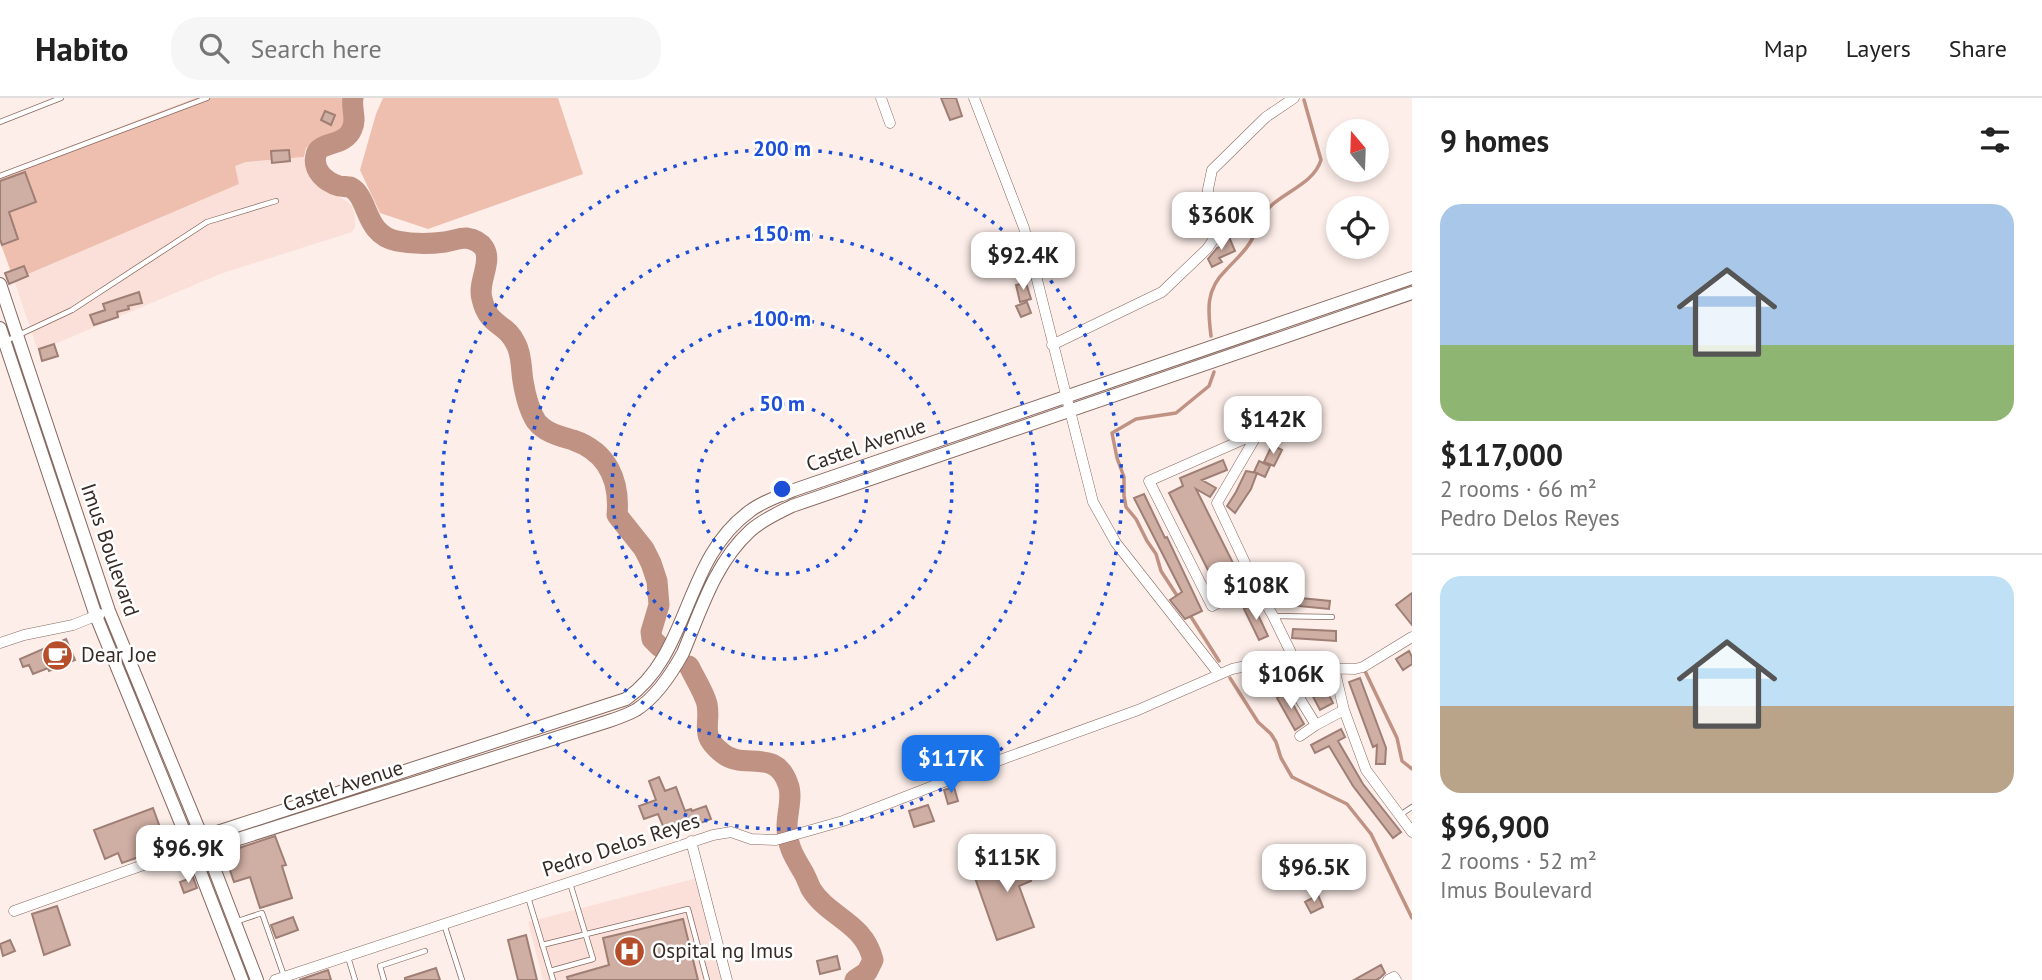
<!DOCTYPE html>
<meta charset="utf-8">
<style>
:root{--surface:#fff;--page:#f6f6f6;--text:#222;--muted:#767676;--line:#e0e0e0;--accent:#1a73e8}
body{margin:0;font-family:"PT Sans",sans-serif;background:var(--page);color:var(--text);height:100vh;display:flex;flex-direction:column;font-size:26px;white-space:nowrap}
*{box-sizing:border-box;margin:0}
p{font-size:23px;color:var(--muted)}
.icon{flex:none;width:38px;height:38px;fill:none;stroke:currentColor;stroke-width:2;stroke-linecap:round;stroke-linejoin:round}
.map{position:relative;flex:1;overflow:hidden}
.side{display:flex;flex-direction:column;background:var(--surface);width:630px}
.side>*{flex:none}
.needle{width:46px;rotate:341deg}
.tools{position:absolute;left:1326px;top:21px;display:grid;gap:14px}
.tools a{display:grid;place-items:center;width:63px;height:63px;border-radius:50%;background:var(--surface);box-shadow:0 4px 10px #0003;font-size:35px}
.price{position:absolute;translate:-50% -60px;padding:0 16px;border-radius:14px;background:#fff;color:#222;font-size:23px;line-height:46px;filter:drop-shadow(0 2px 4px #0008)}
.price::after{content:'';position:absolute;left:50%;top:42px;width:21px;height:16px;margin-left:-10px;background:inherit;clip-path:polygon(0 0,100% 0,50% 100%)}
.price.current{background:var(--accent);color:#fff}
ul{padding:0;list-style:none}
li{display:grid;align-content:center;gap:14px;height:371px;padding:0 28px}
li+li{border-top:2px solid var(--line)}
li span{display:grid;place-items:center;height:217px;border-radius:21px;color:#555}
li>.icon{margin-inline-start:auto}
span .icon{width:126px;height:126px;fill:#fffc;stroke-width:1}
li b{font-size:30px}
h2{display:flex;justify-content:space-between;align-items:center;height:84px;padding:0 28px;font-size:30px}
header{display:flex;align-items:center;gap:42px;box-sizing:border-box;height:98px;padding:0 35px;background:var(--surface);border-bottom:2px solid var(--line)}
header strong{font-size:33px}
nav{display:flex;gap:38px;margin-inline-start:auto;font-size:24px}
.search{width:490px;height:63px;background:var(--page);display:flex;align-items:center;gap:18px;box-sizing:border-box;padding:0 24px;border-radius:28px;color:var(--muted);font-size:26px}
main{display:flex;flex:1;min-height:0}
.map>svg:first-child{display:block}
.built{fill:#fae0d8}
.green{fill:#eebfaf}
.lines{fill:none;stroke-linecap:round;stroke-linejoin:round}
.stream{stroke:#bf9283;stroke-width:3.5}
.river{stroke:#bf9283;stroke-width:21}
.building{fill:#cfaea3;stroke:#9f7f75;stroke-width:2}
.lane-casing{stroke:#88695f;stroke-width:6}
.street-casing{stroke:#88695f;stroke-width:11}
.secondary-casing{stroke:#88695f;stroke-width:14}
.lane{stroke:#fff;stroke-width:4.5}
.street{stroke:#fff;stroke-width:10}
.secondary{stroke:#fff;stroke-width:12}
.ring{fill:none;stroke:#1d4ed8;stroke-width:3.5;stroke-dasharray:3.5 7}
.labels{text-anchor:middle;stroke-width:5;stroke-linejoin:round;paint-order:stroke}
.street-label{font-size:21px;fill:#382b26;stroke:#fff}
.poi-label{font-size:21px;fill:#382b26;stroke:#fff;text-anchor:start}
.centre{fill:#1d4ed8;stroke:#fff;stroke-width:3.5}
.ring-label{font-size:21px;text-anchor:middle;font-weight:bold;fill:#1d4ed8;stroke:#fff;stroke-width:5;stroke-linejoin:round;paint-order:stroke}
</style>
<header>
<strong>Habito</strong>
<div class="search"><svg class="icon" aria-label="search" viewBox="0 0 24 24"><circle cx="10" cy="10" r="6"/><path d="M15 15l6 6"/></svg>Search here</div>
<nav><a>Map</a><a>Layers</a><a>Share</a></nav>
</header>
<main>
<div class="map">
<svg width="1412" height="882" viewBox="0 0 1412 882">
<rect width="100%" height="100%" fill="#fdeee9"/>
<!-- built -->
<path class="built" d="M304,59L314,84L327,95L342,100L352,108L355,117V129L352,134L220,176L38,253L14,182L239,86L234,68L246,64Z
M705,778L730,882H543L528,824Z"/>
<!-- green -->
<path class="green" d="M196,0H348C346,10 353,17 352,27L311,46L306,50L304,59L246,64L235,68L239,86L14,182L0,144V75Z
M383,0H558L583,76L428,131L380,115L360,72L376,16Z"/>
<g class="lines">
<!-- stream -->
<path class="stream" d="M1211,238C1208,213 1205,192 1226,172C1235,162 1244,155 1251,143C1259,129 1260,117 1273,106C1289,92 1314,84 1321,62L1304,2
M1178,499L1161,473L1156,456L1147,443L1136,421L1126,409L1124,398V379L1117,360L1112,335L1136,321L1176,315L1209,288L1214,274
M1188,514L1219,563
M1364,571L1397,640L1402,663L1412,671
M1230,580L1258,624L1271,636L1276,644L1281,660L1292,679L1347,706L1371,736L1412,820"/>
<!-- river -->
<path class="river" d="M353,0C351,11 357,21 352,31C345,49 319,43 316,57C312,73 326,84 339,88C340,88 349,89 350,89C370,99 363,136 397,143C412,146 430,146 445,144C452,143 459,140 466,140C473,141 480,144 484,150C493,164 477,184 482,201C489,230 506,224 516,246C522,257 521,271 523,283C525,295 529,312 536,323C545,335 560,338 573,342C608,354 620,383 617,417L644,451L651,465L657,483L659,507L651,534L652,541L660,549
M689,568C694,579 704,594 707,606C711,628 699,636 721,654C743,674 775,648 788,686C793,698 787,715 787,728C787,747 793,757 802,772C806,778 808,785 811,791C829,820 864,824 873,862L867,874L855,882"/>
</g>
<!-- building -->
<path class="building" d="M941,0H956L962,18L950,22Z
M325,13L335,17L331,27L321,22Z
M289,52L290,63L272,65L271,53Z
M25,74L36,104L9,114L18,141L2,147L0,141V83Z
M1229,139L1235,153L1219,160L1222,164L1212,169L1208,161L1217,150L1222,148L1220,145L1223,141Z
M24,168L28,178L9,186L5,175Z
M1026,185L1031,201L1020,204L1016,187Z
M139,194L142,205L128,208L129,211L117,214L118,219L94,227L90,217L105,212L103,206Z
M1027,204L1031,215L1021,219L1016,208Z
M54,246L58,258L42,263L39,251Z
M1272,347L1282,352L1274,368L1264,364Z
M1223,362L1227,372L1202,382L1216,390L1210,399L1196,391L1241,481L1218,492L1169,395L1183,388L1180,380Z
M1259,363L1270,368L1265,379L1254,374Z
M1246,373L1257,375L1251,391L1235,415L1227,408L1236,394Z
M1144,396L1165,440L1167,439L1202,513L1185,521L1170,502L1182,494L1134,400Z
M1412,495V527L1396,507Z
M1280,498L1330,503L1329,511L1279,506Z
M1253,506L1268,538L1259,542L1244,511Z
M1293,531L1336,533V543L1292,540Z
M66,541L75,562L49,573L48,570L33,576L29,567L23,569L20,561Z
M1409,553L1412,559V566L1403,572L1396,561Z
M1360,580L1386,650L1385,666H1376L1377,647L1373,649L1349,584Z
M1322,584L1333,605L1320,612L1309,591Z
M1286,594L1304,626L1295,632L1277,600Z
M1341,631L1345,639L1338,643L1363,686L1401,734L1393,740L1353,688L1329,648L1315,655L1311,647Z
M659,679L665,693L676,689L685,713L691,711L692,713L706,708L711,721L685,731L684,728L666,735L658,716L644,721L639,708L656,702L649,683Z
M954,689L958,703L948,706L944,692Z
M928,707L934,723L914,729L909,713Z
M153,710L167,749L122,765L118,755L105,761L94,732Z
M275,738L286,767L282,768L292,800L260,810L250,779L234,784L224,755Z
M1034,749L1039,762L1025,767L1031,783L1019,788L1034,829L997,842L973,774L1023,757L1022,753Z
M193,779L197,790L184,795L180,784Z
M1318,797L1323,809L1311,815L1305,804Z
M57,808L70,847L44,857L32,816Z
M293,819L298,832L276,840L271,827Z
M683,821L698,882H568L567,879L609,867L603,840Z
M526,837L537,882H518L508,842Z
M10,842L15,853L3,858L0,846Z
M837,858L840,871L820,876L817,863Z
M1381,867L1385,875L1380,880L1376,882H1354Z
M436,870L440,882H405V880Z
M328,872L331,882H299Z"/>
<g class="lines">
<defs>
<path id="lane" d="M0,24L61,0
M0,78L207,0
M6,243L72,212L207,124L276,103
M1274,518L1332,519
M1400,717L1412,709
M528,799L553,882
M238,823L262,815L284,878
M444,826L462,882
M542,847L688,811L707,882
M348,859L355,882
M550,873L593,861L570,785
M384,882L380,868L425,853"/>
<path id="street" d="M881,0L890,25
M974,0L1024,130L1093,404L1116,445L1219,576
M1052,247L1162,194L1207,151L1220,132L1208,104V91L1212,72L1266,19L1294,0
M1258,335L1276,328
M1255,486L1212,508L1149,383L1258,335L1217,405L1255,486L1273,518L1298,569
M0,545L24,537L73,527L100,516
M1334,570L1344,612L1366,672L1412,734
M1300,601L1316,627L1344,612
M1300,638L1316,627
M691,743L727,882
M14,813L191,750
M275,882L713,737L731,734L751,741L776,742L843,723L1000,662L1138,612L1232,571L1246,568L1355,571L1363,569L1412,539
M1388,882L1394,879L1396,882"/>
<path id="secondary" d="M0,186L109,513L202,739L257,882
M0,230L96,518L191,750L242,882
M191,750L202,739L626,601C691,556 683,461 750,413C763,403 779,398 794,392L1412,180
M191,750L207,751L609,623C618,620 627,617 636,612C655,600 672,575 683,555C701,512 715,465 750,433C762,422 778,415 792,408L1412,195"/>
</defs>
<!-- lane casing -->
<use href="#lane" class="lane-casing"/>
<!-- street casing -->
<use href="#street" class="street-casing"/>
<!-- secondary casing -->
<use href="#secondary" class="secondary-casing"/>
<!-- lane -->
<use href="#lane" class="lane"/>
<!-- street -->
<use href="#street" class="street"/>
<!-- secondary -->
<use href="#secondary" class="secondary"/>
</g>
<!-- distance rings -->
<g class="ring">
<circle cx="782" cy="391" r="85"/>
<circle cx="782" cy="391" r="170"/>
<circle cx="782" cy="391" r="255"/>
<circle cx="782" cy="391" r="340"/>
</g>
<!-- icons -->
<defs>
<symbol id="cafe-disc" viewBox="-11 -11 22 22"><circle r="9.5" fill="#b64e2b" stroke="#fff"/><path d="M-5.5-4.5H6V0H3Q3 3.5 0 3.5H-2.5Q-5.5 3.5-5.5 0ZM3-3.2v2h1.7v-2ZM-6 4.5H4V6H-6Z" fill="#fff"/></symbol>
<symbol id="hospital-disc" viewBox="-11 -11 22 22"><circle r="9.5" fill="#b64e2b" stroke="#fff"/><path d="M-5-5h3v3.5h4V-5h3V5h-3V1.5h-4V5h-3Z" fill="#fff"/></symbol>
</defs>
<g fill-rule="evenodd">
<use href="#cafe-disc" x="40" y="540" width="35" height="35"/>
<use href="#hospital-disc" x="612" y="836" width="35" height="35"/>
</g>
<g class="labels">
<!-- street labels -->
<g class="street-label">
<text transform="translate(866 347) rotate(-19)" y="7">Castel Avenue</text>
<text transform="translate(110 452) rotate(71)" y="7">Imus Boulevard</text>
<text transform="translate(343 688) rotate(-18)" y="7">Castel Avenue</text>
<text transform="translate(621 747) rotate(-18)" y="7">Pedro Delos Reyes</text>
</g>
<!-- poi labels -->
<g class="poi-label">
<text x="81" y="564">Dear Joe</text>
<text x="652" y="860">Ospital ng Imus</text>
</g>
</g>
<circle cx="782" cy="391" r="10" class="centre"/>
<g class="ring-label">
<text x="782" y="58">200 m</text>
<text x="782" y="143">150 m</text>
<text x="782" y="228">100 m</text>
<text x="782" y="313">50 m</text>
</g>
</svg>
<div class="tools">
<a><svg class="needle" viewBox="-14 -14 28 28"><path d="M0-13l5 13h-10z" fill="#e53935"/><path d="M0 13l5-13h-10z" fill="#767676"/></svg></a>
<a><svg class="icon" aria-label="locate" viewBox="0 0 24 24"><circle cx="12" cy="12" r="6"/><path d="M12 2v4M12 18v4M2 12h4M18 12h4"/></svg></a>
</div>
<b class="price" style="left:1221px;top:154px">$360K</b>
<b class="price" style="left:1023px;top:194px">$92.4K</b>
<b class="price" style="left:1273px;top:358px">$142K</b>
<b class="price" style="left:1256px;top:524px">$108K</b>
<b class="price" style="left:1291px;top:613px">$106K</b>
<b class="price current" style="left:951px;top:697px">$117K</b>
<b class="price" style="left:188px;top:787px">$96.9K</b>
<b class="price" style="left:1007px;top:796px">$115K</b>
<b class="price" style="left:1314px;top:806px">$96.5K</b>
</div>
<section class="side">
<h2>9 homes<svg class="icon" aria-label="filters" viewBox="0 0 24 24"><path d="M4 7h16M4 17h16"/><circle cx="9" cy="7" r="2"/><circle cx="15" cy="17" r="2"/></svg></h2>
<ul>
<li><span style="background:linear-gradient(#a9c7e8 65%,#8fb573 0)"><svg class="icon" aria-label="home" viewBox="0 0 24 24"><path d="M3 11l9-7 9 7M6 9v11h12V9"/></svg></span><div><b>$117,000</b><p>2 rooms · 66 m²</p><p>Pedro Delos Reyes</p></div></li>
<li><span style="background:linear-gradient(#bfe0f5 60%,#b9a48a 0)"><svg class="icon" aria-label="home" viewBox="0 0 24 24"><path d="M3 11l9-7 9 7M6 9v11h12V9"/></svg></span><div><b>$96,900</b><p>2 rooms · 52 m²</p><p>Imus Boulevard</p></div></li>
</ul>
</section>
</main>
